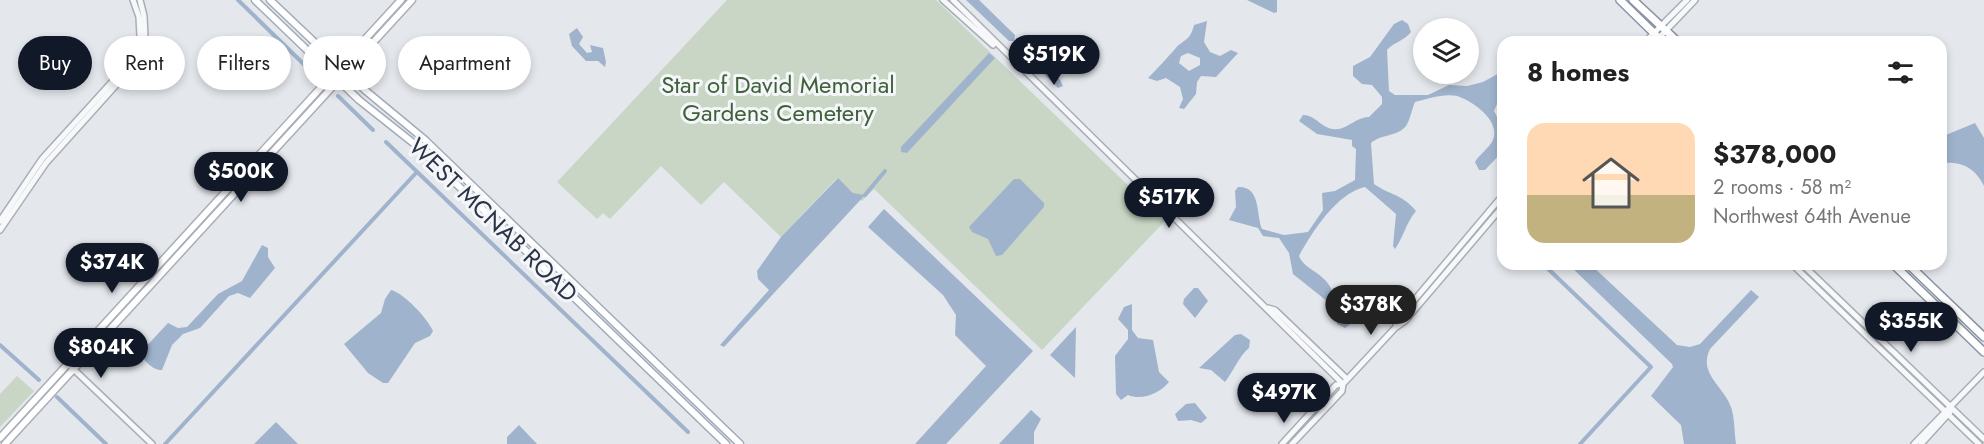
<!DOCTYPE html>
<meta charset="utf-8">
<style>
:root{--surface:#fff;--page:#f6f6f6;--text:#222;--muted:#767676;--line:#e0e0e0;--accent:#111827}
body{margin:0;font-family:Jost,sans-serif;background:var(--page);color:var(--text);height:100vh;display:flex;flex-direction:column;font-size:22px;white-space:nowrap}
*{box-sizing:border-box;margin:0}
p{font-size:20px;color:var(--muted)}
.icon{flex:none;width:33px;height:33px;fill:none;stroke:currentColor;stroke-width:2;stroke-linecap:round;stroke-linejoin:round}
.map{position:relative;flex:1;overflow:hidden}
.details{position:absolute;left:1497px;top:36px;width:450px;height:234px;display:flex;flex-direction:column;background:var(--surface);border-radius:18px;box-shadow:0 3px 9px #0003}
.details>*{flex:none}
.banner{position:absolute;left:18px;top:36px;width:570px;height:54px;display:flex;gap:12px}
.fabs{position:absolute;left:1413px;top:18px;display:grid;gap:12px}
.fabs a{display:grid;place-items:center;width:66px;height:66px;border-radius:50%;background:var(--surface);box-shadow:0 3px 9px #0003;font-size:30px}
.price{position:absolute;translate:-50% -51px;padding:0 14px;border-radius:21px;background:var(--accent);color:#fff;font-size:20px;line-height:39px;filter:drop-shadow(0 2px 3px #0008)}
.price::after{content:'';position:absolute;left:50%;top:36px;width:18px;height:14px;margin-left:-9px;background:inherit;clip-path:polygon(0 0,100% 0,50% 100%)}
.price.on{background:#222;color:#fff}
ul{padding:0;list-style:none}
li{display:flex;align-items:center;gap:18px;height:150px;padding:0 30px}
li+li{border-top:2px solid var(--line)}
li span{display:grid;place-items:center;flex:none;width:168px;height:120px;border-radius:18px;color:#555}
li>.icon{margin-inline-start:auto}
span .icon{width:72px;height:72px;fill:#fffc;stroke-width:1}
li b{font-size:26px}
h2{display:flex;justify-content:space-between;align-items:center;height:72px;padding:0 30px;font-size:26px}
.pill{padding:0 21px;border-radius:27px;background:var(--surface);box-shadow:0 3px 9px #0003;font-size:21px;line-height:54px}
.pill.on{background:var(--accent);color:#fff}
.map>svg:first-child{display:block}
.green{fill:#c9d6c5}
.water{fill:#9fb4cc;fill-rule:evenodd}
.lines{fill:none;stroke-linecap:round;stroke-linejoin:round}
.canal{stroke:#9fb4cc;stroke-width:4}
.tertiary-casing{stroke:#a9aeb7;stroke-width:8}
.secondary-casing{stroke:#a9aeb7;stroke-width:9}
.primary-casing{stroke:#a3abb8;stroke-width:9}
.trunk-casing{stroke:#8b94a3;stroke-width:10}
.tertiary{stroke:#f7f8fa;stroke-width:5}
.secondary{stroke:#fff;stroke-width:6}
.primary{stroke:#fff;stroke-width:6}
.trunk{stroke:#fff;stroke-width:7}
.labels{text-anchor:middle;stroke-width:6;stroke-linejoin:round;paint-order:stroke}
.park-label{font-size:24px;fill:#3f6138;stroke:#f4f6f9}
.street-label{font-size:24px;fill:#2b3445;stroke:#f4f6f9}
</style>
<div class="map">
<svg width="1984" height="444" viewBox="0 0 1984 444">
<rect width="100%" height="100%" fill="#e4e7ec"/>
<!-- green -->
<path class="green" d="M727,0H936L1165,221L1042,350L874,189L862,201L837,178L781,237L724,182L701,205L661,166L610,219L603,213L597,219L557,182Z
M17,376L34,391L0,427V394Z"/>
<!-- water -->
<path class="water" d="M966,0H979L1015,35L1014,41H1009Z
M1247,0H1277V12L1274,13Z
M1402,20L1408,24L1411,32C1404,41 1394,42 1387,50L1389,91L1395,95H1428L1449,85L1467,86L1483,82L1503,71V90L1494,111L1503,129V151L1485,170H1479L1475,162C1480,154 1489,148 1493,140C1501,121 1473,101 1457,96C1444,93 1427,99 1415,102C1412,109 1410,120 1406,126C1397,137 1381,134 1371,143L1374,184C1391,196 1401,193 1416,211C1406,223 1404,236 1395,249L1393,246L1396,214L1365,187C1337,193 1312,232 1299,256C1305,271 1326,272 1333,293L1357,302C1359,313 1355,322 1345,328L1337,324L1338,310L1293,274L1289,253L1279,238L1263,236L1258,228L1229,220L1236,207L1235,191L1238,187C1261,186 1256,214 1262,229L1284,235L1308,232L1323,210L1322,193L1335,191L1355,180L1356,149L1352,146V140L1317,134L1299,121L1303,115C1315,115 1322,128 1333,129C1347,131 1355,117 1369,117L1382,104V97L1372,85L1362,84L1353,76V66L1370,57L1394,24Z
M1207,21L1204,42L1210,52L1220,56L1231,50L1238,53L1216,77L1201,76L1197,82L1196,94L1184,109L1179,108L1183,99L1180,87L1166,78L1157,81L1148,78C1157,69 1166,59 1175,49C1183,39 1190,42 1194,25ZM1188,53L1200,58V65L1189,71L1179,63L1181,56Z
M577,28L583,37L579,44L587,53L592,52L590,45L603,48L606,62L605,67L598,61H586L572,46L569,34Z
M1027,48L1060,80L1063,86L1058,88L1023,53Z
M989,53L995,58L907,153L901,152V147Z
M1975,123L1984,138V186C1975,167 1961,161 1941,163V137Z
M838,178L853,193L865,195L724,347L720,345L769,290L758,279L757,271L781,237Z
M1014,179H1020L1044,203V207L1002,255L996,256L988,239L972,232L969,227Z
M884,209L1033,351L946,444H915L986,366L955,335L956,315L943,295L868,227Z
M262,245L268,248V257L275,268L250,298L238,293L229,296L200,328L183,334L172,345L162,370C154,371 142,360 141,352L168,323L178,328L187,327L218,294L242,281Z
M1568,264H1590L1677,345L1690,347L1700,344L1751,290L1759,297L1710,349C1698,374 1723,385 1731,407C1735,419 1734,431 1736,444H1684L1681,425L1651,396L1673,367L1672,364Z
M1194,288H1198L1208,301L1195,318L1183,304L1184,299Z
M391,290C404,293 428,319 433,331L430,336L415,343L388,383H383L368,373L344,344L381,313L385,299Z
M1132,304V330L1138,338L1153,340L1159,372L1169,382C1160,393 1142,401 1128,395L1121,400L1116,394L1115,356L1128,339V330L1118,319L1124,307Z
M1076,327L1075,378L1050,355Z
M1241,334L1250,340L1249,348C1239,356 1233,372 1225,382L1211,370L1199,368L1235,335Z
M1195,403L1207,418L1201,423L1191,420L1178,421L1175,414L1186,404Z
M1031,410L1041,419L1034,432V444H999Z
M276,422L298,444H254Z
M519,425L537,444H507V437Z"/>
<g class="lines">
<!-- canal -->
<path class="canal" d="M238,0L319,79
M338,96L373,130
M386,142L688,432
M865,195L885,171
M1499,222L1503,225
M1543,264L1651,367L1580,444
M0,345L39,380
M57,397L106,444
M165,444L416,173"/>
<defs>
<path id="tertiary" d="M943,0L993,45
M953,0L1343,384
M1645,42L1687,0
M1655,42L1695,0
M0,221L42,159L131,61L140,36L139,17L133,0
M0,230L46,163L135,64L145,37L144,16L140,0
M1792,264L1979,444
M1802,264L1984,439
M1268,308L1275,310L1347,379
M1396,326L1400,317L1503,195
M66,362L152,444
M1282,444L1336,385L1343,384L1395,328L1405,321L1503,206
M1292,444L1342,391L1343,384
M1914,444L1984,372
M1921,444L1950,412"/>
<path id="secondary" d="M0,438L401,0
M5,444L412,0"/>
<path id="primary" d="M255,0L359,100L417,146L726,444
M270,0L366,91L424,139L740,444"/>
<path id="trunk" d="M1620,0L1663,42
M1633,0L1678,42
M1893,264L1984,352
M1908,264L1984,337"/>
</defs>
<!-- tertiary casing -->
<use href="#tertiary" class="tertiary-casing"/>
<!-- secondary casing -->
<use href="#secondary" class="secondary-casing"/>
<!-- primary casing -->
<use href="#primary" class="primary-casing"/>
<!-- trunk casing -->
<use href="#trunk" class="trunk-casing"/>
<!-- tertiary -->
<use href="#tertiary" class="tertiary"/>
<!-- secondary -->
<use href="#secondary" class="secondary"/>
<!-- primary -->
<use href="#primary" class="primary"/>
<!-- trunk -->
<use href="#trunk" class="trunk"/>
</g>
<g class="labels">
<!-- park labels -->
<g class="park-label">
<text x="778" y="93">Star of David Memorial<tspan x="778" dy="28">Gardens Cemetery</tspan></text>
</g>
<!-- street labels -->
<g class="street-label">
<text transform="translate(493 220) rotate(44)" y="8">WEST MCNAB ROAD</text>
</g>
</g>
</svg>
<div class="fabs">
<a><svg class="icon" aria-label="layers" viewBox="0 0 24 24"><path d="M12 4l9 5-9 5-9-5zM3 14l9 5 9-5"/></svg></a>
</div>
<b class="price" style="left:1054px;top:86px">$519K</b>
<b class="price" style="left:241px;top:203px">$500K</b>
<b class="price" style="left:1169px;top:229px">$517K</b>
<b class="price" style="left:112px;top:294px">$374K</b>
<b class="price on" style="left:1371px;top:336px">$378K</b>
<b class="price" style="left:1911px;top:353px">$355K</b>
<b class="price" style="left:101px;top:379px">$804K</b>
<b class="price" style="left:1284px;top:424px">$497K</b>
<div class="banner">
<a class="pill on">Buy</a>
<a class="pill">Rent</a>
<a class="pill">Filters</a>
<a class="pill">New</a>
<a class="pill">Apartment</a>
</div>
<section class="details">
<h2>8 homes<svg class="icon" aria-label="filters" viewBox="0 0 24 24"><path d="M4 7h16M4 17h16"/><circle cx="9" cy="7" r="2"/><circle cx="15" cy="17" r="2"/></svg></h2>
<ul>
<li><span style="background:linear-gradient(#ffd9b3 60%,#c2b280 0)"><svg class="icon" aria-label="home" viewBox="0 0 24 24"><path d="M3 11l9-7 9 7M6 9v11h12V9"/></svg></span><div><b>$378,000</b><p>2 rooms · 58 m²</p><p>Northwest 64th Avenue</p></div></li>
</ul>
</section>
</div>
